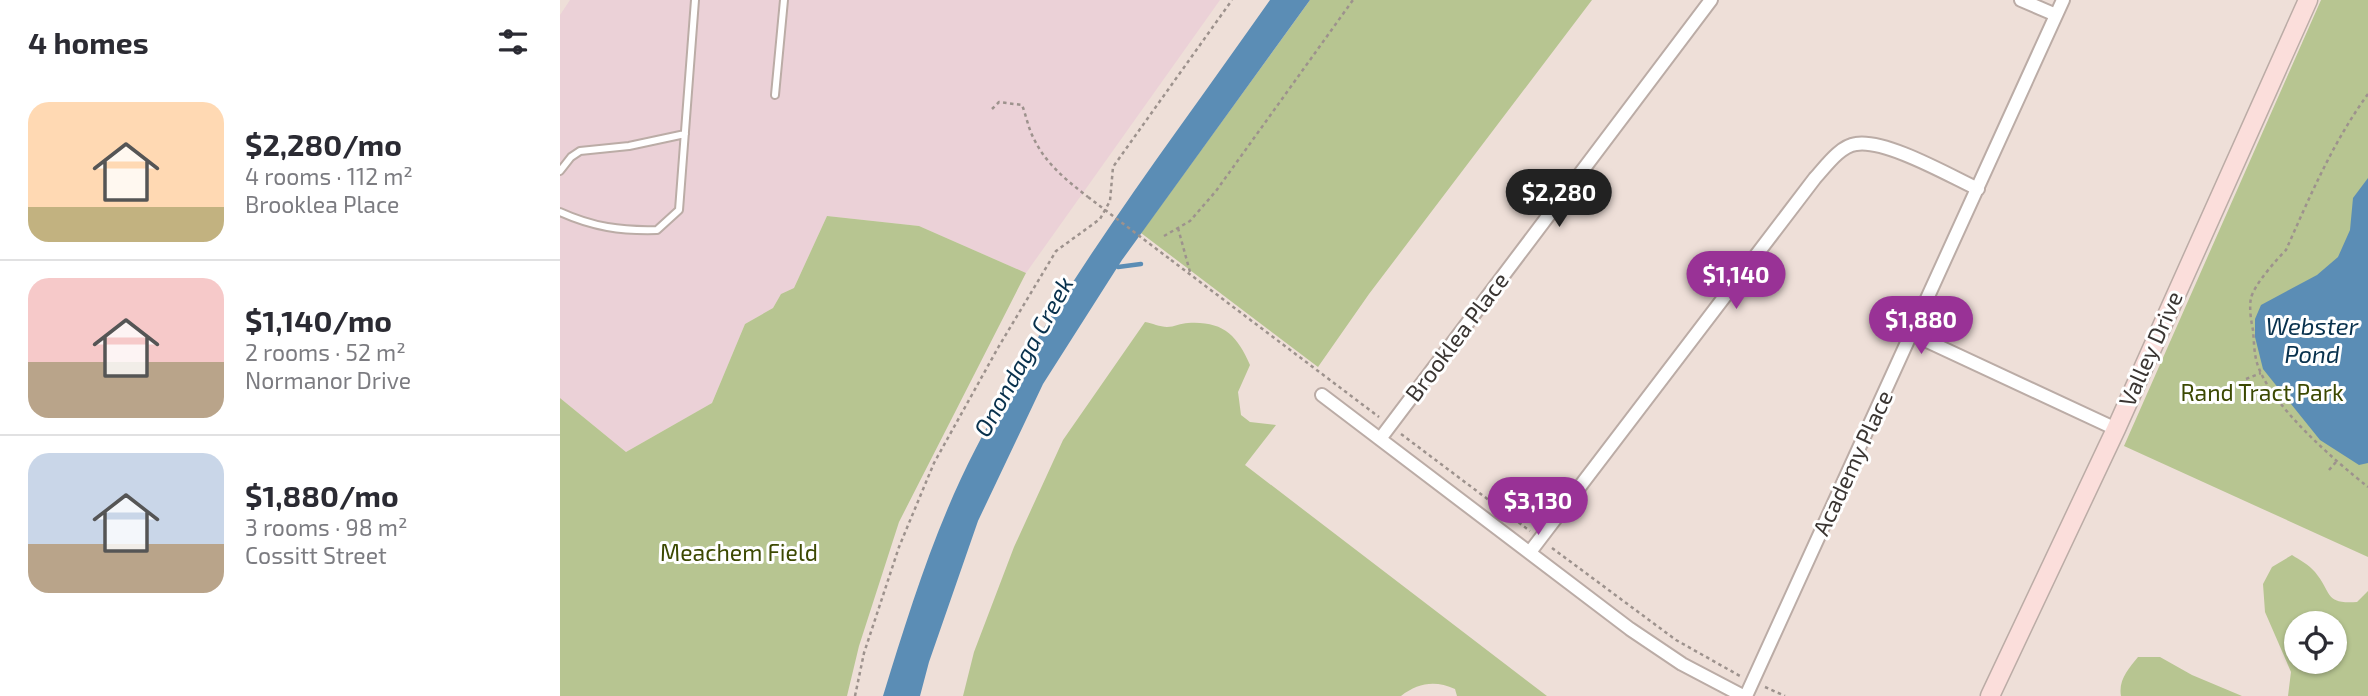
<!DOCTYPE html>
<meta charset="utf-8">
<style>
:root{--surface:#fff;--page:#f7f7f7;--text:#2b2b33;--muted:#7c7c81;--line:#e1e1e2;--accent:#993296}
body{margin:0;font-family:"Exo 2",sans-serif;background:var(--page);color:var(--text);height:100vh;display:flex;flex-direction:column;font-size:26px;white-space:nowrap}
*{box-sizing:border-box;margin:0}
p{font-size:23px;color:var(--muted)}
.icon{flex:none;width:38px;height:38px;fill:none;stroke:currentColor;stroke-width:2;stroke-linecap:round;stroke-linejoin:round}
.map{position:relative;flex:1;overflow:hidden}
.sheet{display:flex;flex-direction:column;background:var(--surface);width:560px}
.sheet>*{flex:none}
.fabs{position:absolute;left:1724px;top:611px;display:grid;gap:14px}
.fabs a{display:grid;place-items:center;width:63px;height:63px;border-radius:50%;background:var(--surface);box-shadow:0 2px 5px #0004;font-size:35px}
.price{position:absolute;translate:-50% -60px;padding:0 16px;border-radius:24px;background:var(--accent);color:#fff;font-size:23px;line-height:46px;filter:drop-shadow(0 2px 4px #0008)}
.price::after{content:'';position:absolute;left:50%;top:42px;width:21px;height:16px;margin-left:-10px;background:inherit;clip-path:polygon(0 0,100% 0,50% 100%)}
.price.selected{background:#222;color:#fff}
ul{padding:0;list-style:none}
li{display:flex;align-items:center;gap:21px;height:175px;padding:0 28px}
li+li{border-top:2px solid var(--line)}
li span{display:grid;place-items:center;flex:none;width:196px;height:140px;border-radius:21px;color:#555}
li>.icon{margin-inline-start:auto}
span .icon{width:84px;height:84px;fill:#fffc;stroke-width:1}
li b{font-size:30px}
h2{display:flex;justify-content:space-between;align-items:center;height:84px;padding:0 28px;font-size:30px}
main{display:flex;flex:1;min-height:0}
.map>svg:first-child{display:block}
.education{fill:#ebd1d7}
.green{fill:#b7c591;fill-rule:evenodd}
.water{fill:#5b8db5}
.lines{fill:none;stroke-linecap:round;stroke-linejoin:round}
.stream{stroke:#5b8db5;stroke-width:4.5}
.service-casing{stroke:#bbaca6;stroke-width:10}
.minor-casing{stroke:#bbaca6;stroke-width:16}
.secondary-casing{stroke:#bbaca6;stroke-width:21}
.path{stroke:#9d928d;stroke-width:2.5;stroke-dasharray:3.5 3.5;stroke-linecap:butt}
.service{stroke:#fff;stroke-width:6}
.minor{stroke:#fff;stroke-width:12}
.secondary{stroke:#fbdedb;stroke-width:18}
.path-bridge{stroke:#9d928d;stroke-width:2.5;stroke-dasharray:3.5 3.5;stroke-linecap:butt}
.labels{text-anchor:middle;stroke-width:6;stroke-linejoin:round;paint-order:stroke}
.street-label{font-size:23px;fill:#3a3532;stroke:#fff}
.park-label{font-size:23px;fill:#3c4902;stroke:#fff}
.water-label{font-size:24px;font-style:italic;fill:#08314d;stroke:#fff}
</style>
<main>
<section class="sheet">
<h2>4 homes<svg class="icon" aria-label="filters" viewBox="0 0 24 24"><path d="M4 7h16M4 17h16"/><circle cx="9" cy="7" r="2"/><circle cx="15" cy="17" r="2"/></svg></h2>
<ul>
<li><span style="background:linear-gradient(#ffd9b3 75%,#c2b280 0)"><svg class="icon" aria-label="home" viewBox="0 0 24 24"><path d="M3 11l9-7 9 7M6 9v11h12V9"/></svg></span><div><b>$2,280/mo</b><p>4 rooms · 112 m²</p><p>Brooklea Place</p></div></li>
<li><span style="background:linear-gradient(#f6c9c9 60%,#b9a48a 0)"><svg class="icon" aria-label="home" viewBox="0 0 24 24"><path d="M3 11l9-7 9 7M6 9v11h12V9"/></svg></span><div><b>$1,140/mo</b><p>2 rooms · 52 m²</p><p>Normanor Drive</p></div></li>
<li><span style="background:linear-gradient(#c9d6e8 65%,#b9a48a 0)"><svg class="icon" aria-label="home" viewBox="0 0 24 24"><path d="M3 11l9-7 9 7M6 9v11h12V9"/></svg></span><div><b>$1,880/mo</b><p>3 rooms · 98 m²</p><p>Cossitt Street</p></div></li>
</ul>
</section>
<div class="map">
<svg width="1808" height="696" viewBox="0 0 1808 696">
<rect width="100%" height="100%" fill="#eedfd8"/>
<!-- education -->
<path class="education" d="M10,0H660L466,273L359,226L267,216L234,288L221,294L213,308L185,324L152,403L66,452L0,398V15Z"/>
<!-- green -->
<path class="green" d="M750,0H1032L809,294L758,367L581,233Z
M1761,0H1808V557L1564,446Z
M267,216L359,226L466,273L339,522L299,646L287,696H0V398L66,452L152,403L185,324L213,308L221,294L234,288Z
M585,322C592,323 600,327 607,327C614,327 621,323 628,323C663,321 677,335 690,365L678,392L681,415L690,422L716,425L685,465L987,696H897L895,689C875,680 858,683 841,696H403L414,652L454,547L503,440Z
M1732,555C1740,560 1749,565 1755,572C1773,594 1764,604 1797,602L1808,591V696H1728L1731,672L1705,612L1703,584L1712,567ZM1736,623H1774V662H1736Z
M1578,657H1600L1632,675L1682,696H1561C1558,680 1569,668 1578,657Z"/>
<!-- water -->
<path class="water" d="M710,0H750L562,260L483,384L418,521L369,662L360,696H323C349,612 375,527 416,448C498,287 607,147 710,0Z
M1808,178V463L1799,465L1760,440L1703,369L1695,337V319L1701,305L1757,275L1778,257L1790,230L1793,198Z"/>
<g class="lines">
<!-- stream -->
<path class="stream" d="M558,267L581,264"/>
<defs>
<path id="service" d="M215,95L224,0
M0,171L11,157L20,151L69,146L125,134
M0,212C33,227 61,231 97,230L119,210L135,0"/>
<path id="minor" d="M1461,0L1496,15
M1352,334L1556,429
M762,395L1070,629L1122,664L1183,696
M820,439L1151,0
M970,552L1255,178C1266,166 1280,146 1296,144C1326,139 1390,176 1418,189
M1186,696L1503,0"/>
<path id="secondary" d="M1430,696L1556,429L1748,0"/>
</defs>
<!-- service casing -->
<use href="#service" class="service-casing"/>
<!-- minor casing -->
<use href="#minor" class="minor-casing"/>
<!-- secondary casing -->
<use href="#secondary" class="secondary-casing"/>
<!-- path -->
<path class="path" d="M1808,94C1773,142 1750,196 1726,250C1716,260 1694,285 1691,298C1689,307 1691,321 1693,330C1694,341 1694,353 1697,363C1710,405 1774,460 1808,487
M432,109L439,102L462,105C466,115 468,127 473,137C485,163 505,179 528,197
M618,228L630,272
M604,236L630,221L656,191L793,0
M611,260L819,417
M1686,379L1701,373
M841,434L970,531
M1769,470L1776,462
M992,548L1116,640L1180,676
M1205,687L1225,696
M295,696L304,653L339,547L374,463L439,346L496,251L540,219L550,201L553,167L672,0"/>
<!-- service -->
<use href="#service" class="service"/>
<!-- minor -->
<use href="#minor" class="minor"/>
<!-- secondary -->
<use href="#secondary" class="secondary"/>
<!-- path-bridge -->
<path class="path-bridge" d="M528,197L611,260"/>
</g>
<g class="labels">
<!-- street labels -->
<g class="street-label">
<text transform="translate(897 337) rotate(-53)" y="8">Brooklea Place</text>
<text transform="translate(1591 349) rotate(-66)" y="8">Valley Drive</text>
<text transform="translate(1293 463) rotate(-65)" y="8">Academy Place</text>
</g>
<!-- park labels -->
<g class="park-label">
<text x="1702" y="401">Rand Tract Park</text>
<text x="179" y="561">Meachem Field</text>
</g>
<!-- water labels -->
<g class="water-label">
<text x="1752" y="335">Webster<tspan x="1752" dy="28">Pond</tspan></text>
<text transform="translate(464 357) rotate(-61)" y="8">Onondaga Creek</text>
</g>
</g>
</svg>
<div class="fabs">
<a><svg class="icon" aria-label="locate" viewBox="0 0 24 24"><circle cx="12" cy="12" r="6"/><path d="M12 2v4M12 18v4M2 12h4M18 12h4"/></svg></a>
</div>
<b class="price selected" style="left:999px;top:229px">$2,280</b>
<b class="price" style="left:1176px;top:311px">$1,140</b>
<b class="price" style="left:1361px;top:356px">$1,880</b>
<b class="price" style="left:978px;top:537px">$3,130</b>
</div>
</main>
